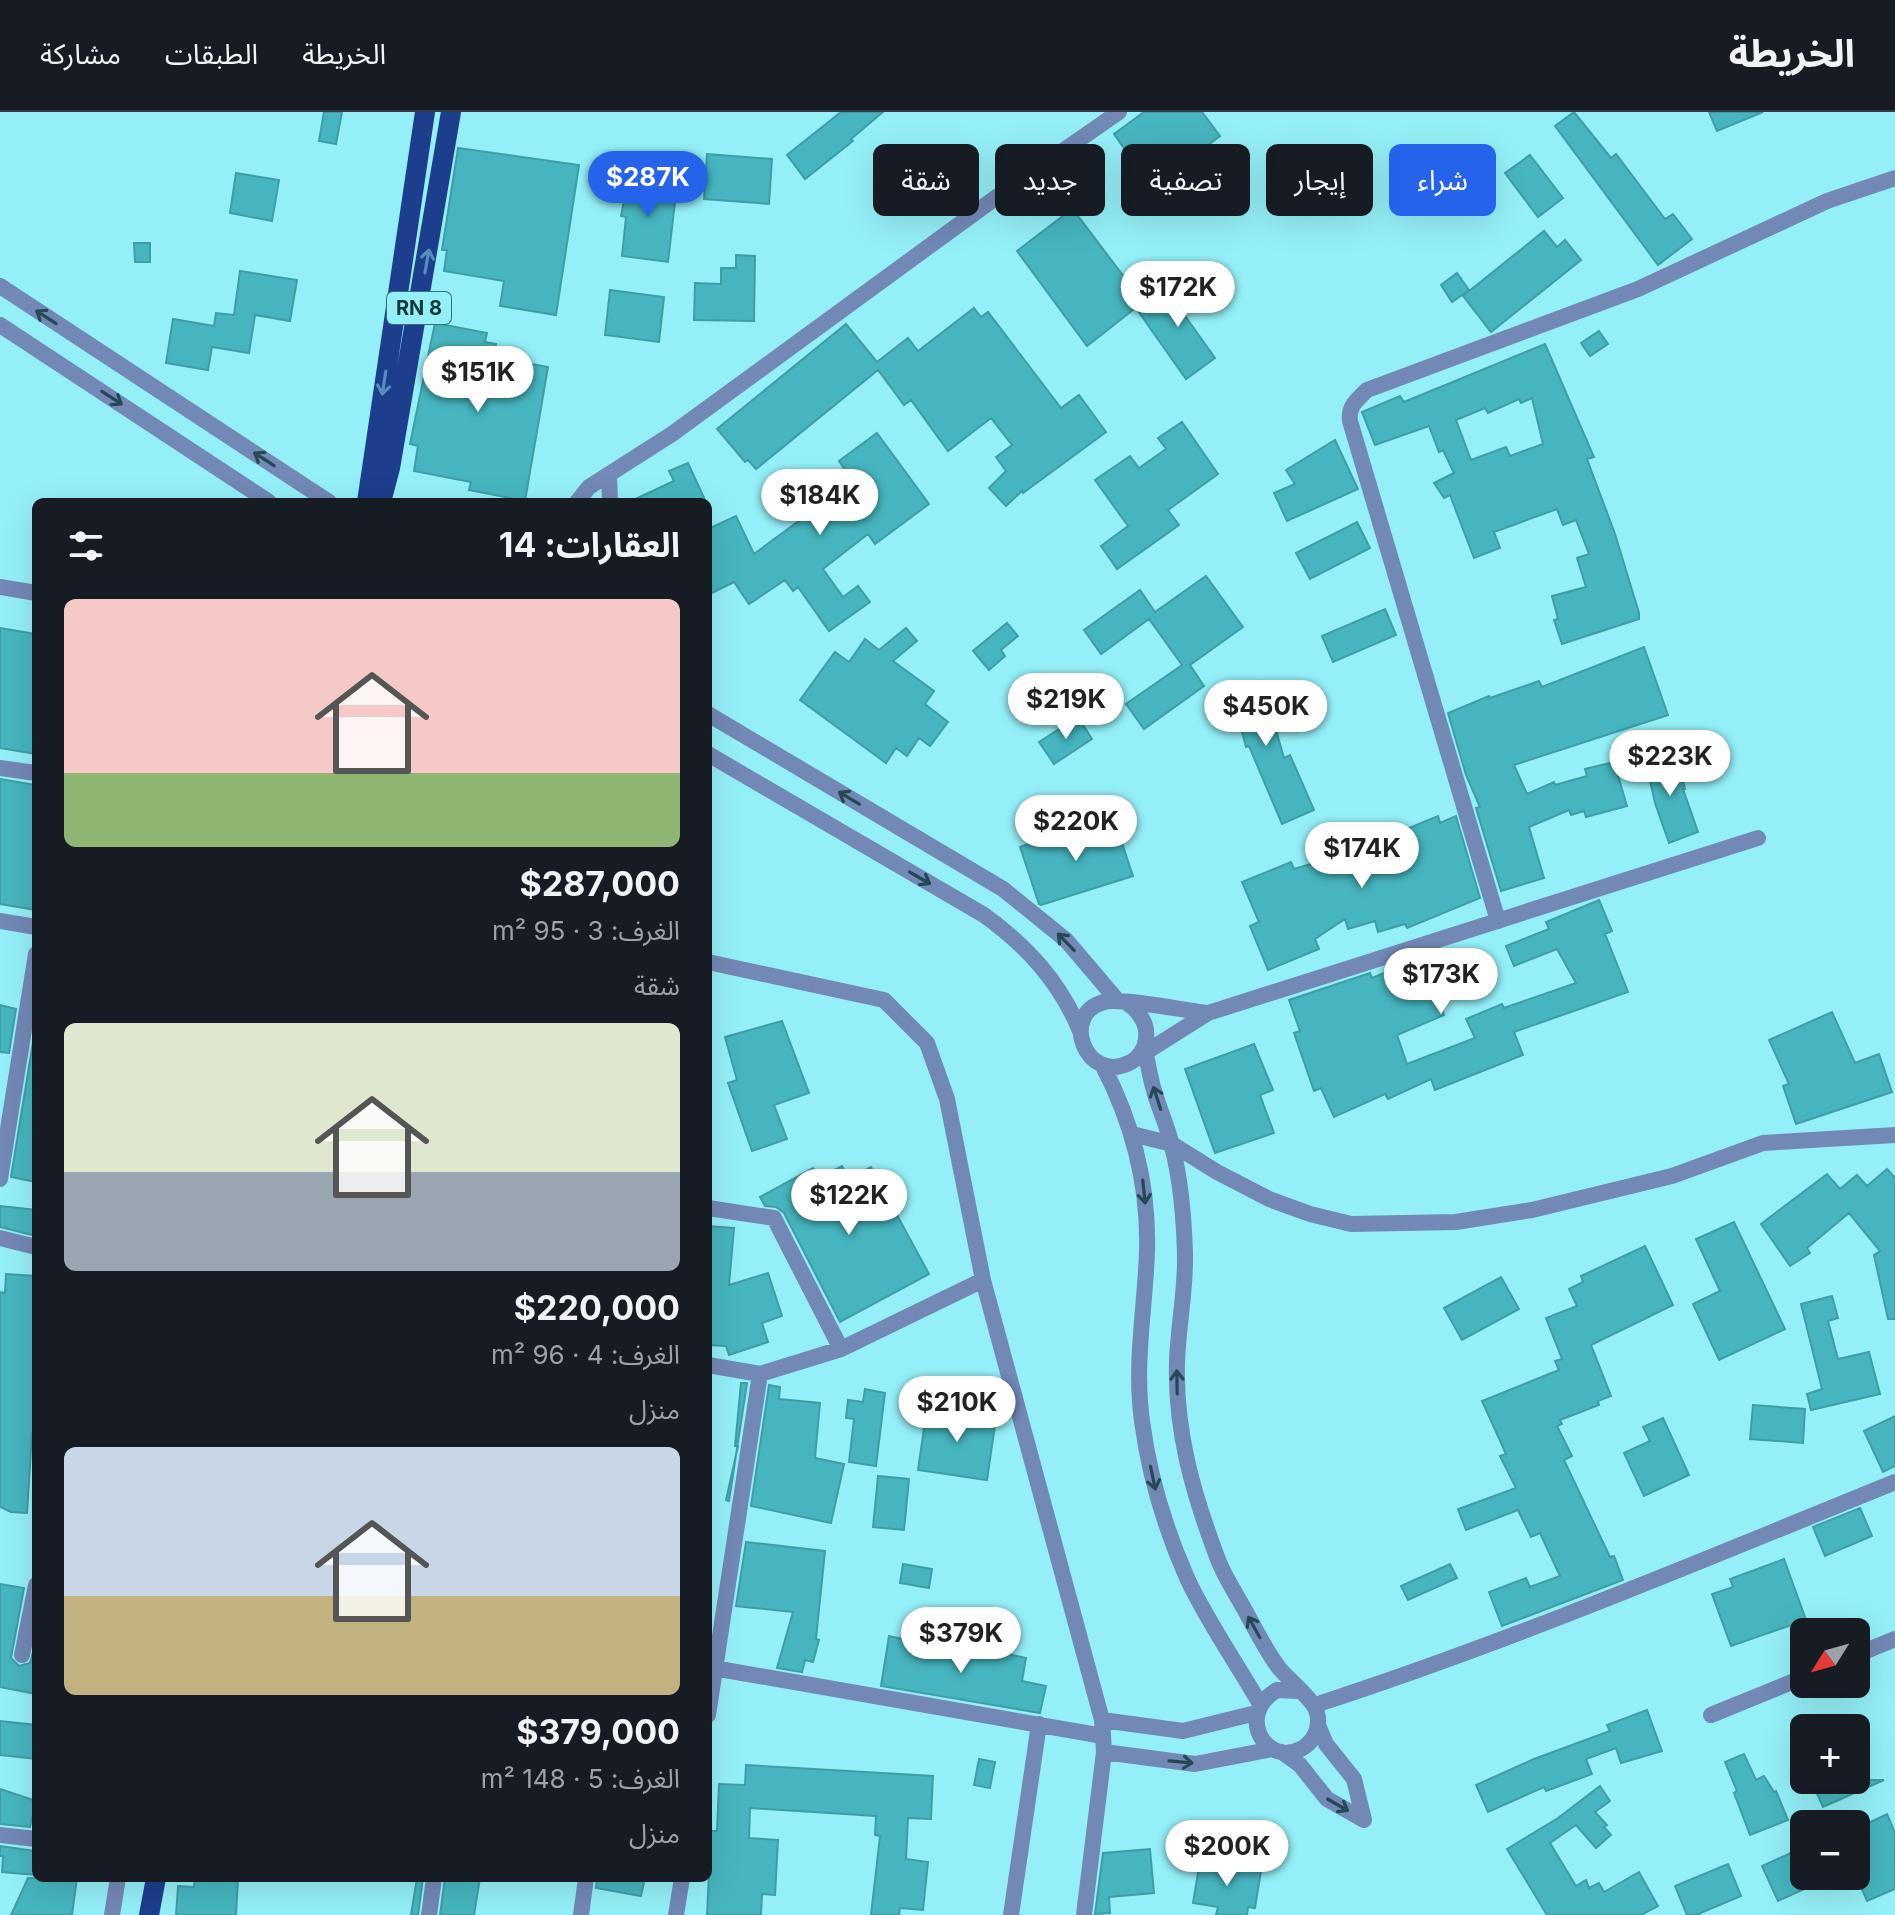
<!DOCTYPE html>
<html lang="ar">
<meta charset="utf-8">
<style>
:root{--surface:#171b24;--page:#242831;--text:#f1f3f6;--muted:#9ea1a6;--line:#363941;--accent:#2563eb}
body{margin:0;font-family:Inter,"Noto Sans Arabic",sans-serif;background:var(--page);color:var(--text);direction:rtl;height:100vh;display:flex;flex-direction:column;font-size:30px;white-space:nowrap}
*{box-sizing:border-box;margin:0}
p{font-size:26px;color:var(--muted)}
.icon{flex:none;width:44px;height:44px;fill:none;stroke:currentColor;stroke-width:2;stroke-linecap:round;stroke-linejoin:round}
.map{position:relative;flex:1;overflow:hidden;direction:ltr}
.panel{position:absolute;left:32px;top:386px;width:680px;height:1384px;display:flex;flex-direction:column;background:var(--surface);border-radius:12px;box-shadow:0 8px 32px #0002;direction:rtl}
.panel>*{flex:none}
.guide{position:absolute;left:736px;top:32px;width:760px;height:72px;direction:rtl;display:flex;gap:16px}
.needle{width:52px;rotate:233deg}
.fabs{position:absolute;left:1790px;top:1506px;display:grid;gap:16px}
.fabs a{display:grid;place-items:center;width:80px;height:80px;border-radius:12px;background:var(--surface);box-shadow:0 8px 32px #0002;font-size:40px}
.price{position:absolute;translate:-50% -68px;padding:0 18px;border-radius:28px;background:#fff;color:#222;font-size:26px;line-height:52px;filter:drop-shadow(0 2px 4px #0008)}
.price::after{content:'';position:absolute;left:50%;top:48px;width:24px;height:18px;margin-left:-12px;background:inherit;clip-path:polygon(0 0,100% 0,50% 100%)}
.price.on{background:var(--accent);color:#fff}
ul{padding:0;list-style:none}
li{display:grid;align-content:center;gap:16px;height:424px;padding:0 32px}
li span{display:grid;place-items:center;height:248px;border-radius:12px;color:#555}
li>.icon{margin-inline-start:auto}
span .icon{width:144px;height:144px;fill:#fffc;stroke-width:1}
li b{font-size:34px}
h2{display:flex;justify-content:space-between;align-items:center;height:96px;padding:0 32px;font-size:34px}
.chip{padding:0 28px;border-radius:12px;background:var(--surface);box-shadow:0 8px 32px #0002;font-size:28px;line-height:72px}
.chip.on{background:var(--accent);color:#fff}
header{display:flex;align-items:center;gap:48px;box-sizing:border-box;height:112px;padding:0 40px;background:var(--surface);border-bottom:2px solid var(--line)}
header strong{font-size:38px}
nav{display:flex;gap:44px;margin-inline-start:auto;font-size:28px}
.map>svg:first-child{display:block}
.building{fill:#46b5bf;stroke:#3f9da5;stroke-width:2;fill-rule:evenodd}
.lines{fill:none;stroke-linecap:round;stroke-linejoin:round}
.street{stroke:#7288b5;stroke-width:16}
.primary{stroke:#1d3e8c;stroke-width:20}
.oneway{stroke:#538ebd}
.oneway2{stroke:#244954}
.labels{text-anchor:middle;stroke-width:6;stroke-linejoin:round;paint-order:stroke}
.shield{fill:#95eff8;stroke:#397074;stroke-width:2}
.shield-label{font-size:20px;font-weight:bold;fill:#11393c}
</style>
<header>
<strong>الخريطة</strong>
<nav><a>الخريطة</a><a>الطبقات</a><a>مشاركة</a></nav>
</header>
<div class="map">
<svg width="1895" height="1803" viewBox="0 0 1895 1803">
<rect width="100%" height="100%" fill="#95eff8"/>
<!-- building -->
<path class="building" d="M324,0H342L336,32L319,29Z
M841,0H883L851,27L853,29L805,67L787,43Z
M1144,0H1202L1220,24L1159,70L1140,44L1133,49L1114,22Z
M1574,0L1611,46L1616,42L1665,107L1673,102L1692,127L1658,153L1555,14Z
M1709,0H1763L1717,19Z
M458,36L579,53L556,203L500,194L504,169L444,159L447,138H442Z
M707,42L772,47L769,92L704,87Z
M1076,43L1103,80L1075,100L1143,190L1087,234L1017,139L1068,100L1043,66Z
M1530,43L1563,86L1538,105L1505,61Z
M236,61L279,68L272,109L230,101Z
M629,64L677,73L668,150L622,144L626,105L621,104Z
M1544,119L1557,135L1565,128L1581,148L1491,220L1463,184Z
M134,131H150V150H135Z
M736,143L755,144L754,209L694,208L695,171L721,172V156H736Z
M240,159L297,168L290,209L255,203L249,241L212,235L208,258L166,251L173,207L214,214L216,201L234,203Z
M1457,161L1469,178L1452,190L1441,173Z
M1189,168L1203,187L1183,201L1215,246L1186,267L1138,199L1163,181L1166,184Z
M610,178L664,185L659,230L605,223Z
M974,196L981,205L988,200L1061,296L1079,283L1106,320L1023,381L1022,379L1006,394L989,376L1006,359L996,345L1012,333L991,306L948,339L911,288L904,293L878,258L756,357L748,348L745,350L717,317L846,212L877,250L908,226L918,239Z
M435,211L487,221L485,230L496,232L494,245L548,255L525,389L469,378L471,370L414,359L418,334L410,332Z
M1599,219L1608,232L1590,244L1581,231Z
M1545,232L1594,345L1587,347L1615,422L1639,501V507L1562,532L1554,508L1558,507L1552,484L1586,475L1577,446L1589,442L1576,408L1563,413L1557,397L1494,420L1500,436L1474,446L1450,383L1444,386L1434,371L1454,361L1443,338L1439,340L1429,314L1375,333L1362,300L1400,284L1404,290ZM1532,286L1543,332L1510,344L1506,335L1471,348L1456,308L1485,296L1488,301L1519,287L1521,291Z
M1182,310L1218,362L1168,398L1179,413L1117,457L1101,434L1128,414L1095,368L1130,344L1139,356L1166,337L1158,326Z
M877,321L929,392L875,432L868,422L823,457L843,485L858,474L870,490L829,519L798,475L793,479L785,468L749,492L734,470L708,483V417L736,404L754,442L815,397L824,409L851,388L835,366L845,358L839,349Z
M1335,328L1358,377L1287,409L1274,381L1295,372L1286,358Z
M688,351L706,390H629L674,369L669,359Z
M1357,410L1370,436L1310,467L1296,441Z
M1206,464L1243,515L1190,553L1204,574L1144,617L1126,592L1182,553L1149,507L1101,542L1084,518L1140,478L1155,500Z
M1385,497L1396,523L1333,550L1322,524Z
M1007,511L1018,524L1001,538L1005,544L989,558L973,539Z
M0,516L36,522V642L0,636Z
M906,516L917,529L893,549L934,579L925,592L948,610L930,634L919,626L907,644L896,636L886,651L800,588L835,540L849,550L865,527L879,538Z
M1644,535L1668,603L1514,653L1527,682L1554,670L1555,673L1587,664L1585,657L1614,650L1627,694L1586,705L1584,699L1571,703L1569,698L1529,715L1544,766L1501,779L1476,696L1480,695L1466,663L1448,601L1489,584L1490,586L1539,569L1542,575Z
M1262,569L1284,646L1290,643L1314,698L1282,712L1249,634L1246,635L1238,605L1221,610L1213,583Z
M1078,605L1092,627L1054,652L1039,630Z
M1659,639L1664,657L1679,653L1685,677H1683L1698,720L1669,731L1655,691L1644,642Z
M0,667L36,673V798L0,792Z
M1438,704L1440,711L1456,704L1480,786L1407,816L1405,812L1378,820L1375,809L1348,817L1345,807L1315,827L1319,837L1268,858L1250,814L1259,810L1242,770L1291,750L1294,757L1345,742L1346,746L1379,736L1377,729Z
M1115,710L1133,764L1041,793L1039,792L1020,735L1044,727L1046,732Z
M1599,788L1612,819L1605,822L1628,880L1514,920L1523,943L1435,978L1431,967L1388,987L1385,982L1334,1005L1321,976L1314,979L1294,921L1300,919L1289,888L1370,861L1372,866L1434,841L1445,866L1431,872L1444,903L1397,923L1407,952L1475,926L1466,907L1502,892L1504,896L1576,871L1557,837L1514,854L1506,834L1549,817L1546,810Z
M0,893L16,897L9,941L0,940Z
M1832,900L1855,951L1879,942L1892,980L1796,1012L1783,974L1789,972L1769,928Z
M782,909L809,981L774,993L787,1027L752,1039L728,971L737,968L725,925Z
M36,912V1070L11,1065Z
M1254,932L1273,978L1260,983L1274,1021L1215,1041L1185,957Z
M842,1054L849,1067L871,1055L929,1162L840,1210L784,1101L776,1095L765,1094L760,1085L813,1056L819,1066Z
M1887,1057L1895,1066V1207H1888L1874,1143L1880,1139L1849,1101L1807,1136L1810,1141L1790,1154L1761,1112L1827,1062L1840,1077L1857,1063L1867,1074Z
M0,1094L36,1098V1124L0,1115Z
M1734,1110L1785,1217L1719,1248L1693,1192L1720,1179L1696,1127Z
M708,1114L734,1116L729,1173L768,1161L782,1204L762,1211L768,1230L729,1243L726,1234L708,1233Z
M1645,1134L1673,1193L1591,1233L1611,1284L1598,1289L1599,1293L1560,1308L1562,1312L1557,1314L1572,1344L1564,1348L1610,1445L1614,1444L1623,1468L1502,1514L1489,1480L1526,1466L1530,1475L1560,1464L1540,1421L1531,1425L1518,1398L1466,1418L1458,1397L1516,1376L1500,1344L1506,1342L1482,1289L1559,1258L1555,1249L1562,1247L1546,1206L1577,1194L1569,1177L1583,1170L1581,1164Z
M6,1162L36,1164V1323L32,1322L27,1401L11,1400L0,1395V1180L5,1181Z
M1501,1165L1519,1197L1462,1228L1444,1196Z
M1832,1184L1838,1206L1828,1209L1838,1247L1869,1240L1880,1282L1811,1298L1807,1282L1822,1277L1801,1192Z
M741,1271H747L729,1389L726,1388L738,1334H735Z
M769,1273L780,1275L779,1287L820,1291L815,1346L844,1352L831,1411L751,1394Z
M865,1277L885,1281L876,1354L849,1350L854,1307L846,1306L848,1288L863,1290Z
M1753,1293L1805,1297L1803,1331L1750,1327Z
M927,1296L996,1306L987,1368L918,1358Z
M1895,1304V1354L1883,1360L1864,1319Z
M1663,1306L1689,1363L1644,1384L1624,1341L1650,1329L1643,1315Z
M878,1364L909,1367L904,1418L873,1415Z
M1860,1396L1872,1424L1825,1444L1813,1415Z
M746,1430L825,1439L816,1527L819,1528L813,1550L805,1548L802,1560L777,1556L793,1500L736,1494Z
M1784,1447L1806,1508L1731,1534L1712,1482L1733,1475L1730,1467Z
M903,1452L932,1457L929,1476L900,1471Z
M1450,1452L1457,1466L1408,1488L1401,1474Z
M0,1472L24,1476L11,1546L19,1554L30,1551L36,1529V1582L0,1575Z
M889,1524L966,1541L967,1533L1026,1546L1022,1569L1046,1574L1040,1601L881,1574Z
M1647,1598L1662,1639L1621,1651L1616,1636L1586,1647L1592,1662L1546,1679L1544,1675L1488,1700L1476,1673L1534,1647L1610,1619L1607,1613Z
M0,1609L36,1613V1647L0,1643Z
M1744,1642L1756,1668L1764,1664L1774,1680L1776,1679L1788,1708L1750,1723L1734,1681L1737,1679L1725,1650Z
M979,1647L995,1650L990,1676L974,1673Z
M746,1653L933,1664L931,1707L908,1706L906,1747L928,1750L923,1798L900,1796L899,1803H871L880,1724L875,1723L876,1704L750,1696L749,1726L778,1728L775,1783L762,1782L761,1803H707L711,1719H717L719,1672L745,1673Z
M1811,1668H1884L1823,1695Z
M1600,1674L1610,1689L1595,1700L1607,1713L1604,1715L1611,1723L1596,1736L1576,1713L1550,1731L1576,1774L1586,1768L1589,1776L1599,1771L1604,1780L1639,1760L1658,1794L1641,1803H1547L1507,1737L1558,1706Z
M0,1677L36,1689L30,1715L0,1712Z
M1887,1702L1895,1721V1777L1867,1789L1856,1763V1717Z
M0,1734L36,1739V1763L2,1760L3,1744H0Z
M1804,1735V1764H1833L1778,1789L1762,1754Z
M1150,1737L1154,1781L1109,1785L1110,1801L1095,1802L1103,1741Z
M1200,1749L1261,1759L1255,1796L1248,1795L1247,1803H1216L1218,1795L1193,1791Z
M1728,1752L1741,1784L1696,1803H1687L1675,1774Z
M28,1766H77L72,1803H11Z
M195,1766H238L236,1803H176L178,1774L194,1775Z
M417,1766H423L418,1803H411Z
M445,1766H480L474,1803H440Z
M597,1766H645L641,1784L596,1776Z"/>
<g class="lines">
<!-- street -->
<path class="street" d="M0,174L329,390
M0,213L269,390
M609,364L610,390
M577,390L589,375L672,322L998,84L1119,0
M0,475L36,481
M708,602L1003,777L1066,828L1117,888
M708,642L984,803C1027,834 1060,870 1080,919
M0,656L36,661
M0,809L36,815
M1498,809L1350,309C1348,294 1357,288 1367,278L1638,177L1827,89L1895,66
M708,850L884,888L927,931L947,987L983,1168L1102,1608L1104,1640L1084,1803
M1127,891C1140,900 1148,911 1146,927C1145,937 1138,947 1129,951C1086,972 1059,902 1104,890C1119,885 1188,899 1208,901L1135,947
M1208,901L1758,726
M1144,935C1148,950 1150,966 1155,982C1160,999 1168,1016 1172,1034C1181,1069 1184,1106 1185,1142C1186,1178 1178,1214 1177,1251C1175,1319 1193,1381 1217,1445C1223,1462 1233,1477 1242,1493C1254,1514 1264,1536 1279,1556C1289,1568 1315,1589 1317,1601C1321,1615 1314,1630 1301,1637C1264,1655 1236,1601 1277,1578L1299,1579
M1103,954C1133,1012 1149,1074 1147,1140C1145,1197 1134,1252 1142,1309C1149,1363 1165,1416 1187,1466C1207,1509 1236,1550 1260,1592
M1132,1022L1172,1032L1217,1060L1269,1087L1310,1102L1351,1112L1456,1110L1532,1098L1672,1064L1763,1031L1895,1023
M0,1067L36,842
M708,1096L774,1106L841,1237
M0,1126L36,1135
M708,1253L760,1262L841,1237L983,1168
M22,1543L36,1473
M1856,1543L1895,1527
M708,1555L1103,1624
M1315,1593C1512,1529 1703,1448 1895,1370
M708,1603L760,1262
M1711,1603L1804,1565
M1102,1608L1183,1619L1256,1601
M1104,1640L1195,1652L1273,1637
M1282,1640L1300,1653L1327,1687L1364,1708L1354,1667L1326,1632L1318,1613
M0,1723L36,1727
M112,1803L118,1766
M429,1803L434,1766
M581,1803L586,1766
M676,1803L682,1766
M1011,1803L1039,1612"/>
<!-- primary -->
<path class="primary" d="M367,390L425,0
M381,390L390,356L451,0
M149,1803L156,1766"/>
</g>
<!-- one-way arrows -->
<defs><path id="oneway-shaft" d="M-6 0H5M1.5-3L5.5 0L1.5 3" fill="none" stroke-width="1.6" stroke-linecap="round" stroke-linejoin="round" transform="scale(2)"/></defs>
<g class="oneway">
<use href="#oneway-shaft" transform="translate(427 149) rotate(-80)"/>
<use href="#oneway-shaft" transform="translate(384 271) rotate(99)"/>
</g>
<g class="oneway2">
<use href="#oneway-shaft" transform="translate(46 205) rotate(-147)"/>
<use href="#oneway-shaft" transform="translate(112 286) rotate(33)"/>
<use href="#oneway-shaft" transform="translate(264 347) rotate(-147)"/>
<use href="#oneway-shaft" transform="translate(849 686) rotate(-149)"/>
<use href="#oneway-shaft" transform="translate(920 766) rotate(30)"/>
<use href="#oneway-shaft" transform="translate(1066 830) rotate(-134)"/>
<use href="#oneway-shaft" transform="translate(1157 986) rotate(-108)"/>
<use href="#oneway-shaft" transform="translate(1144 1080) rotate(84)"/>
<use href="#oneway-shaft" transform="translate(1177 1270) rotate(-91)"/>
<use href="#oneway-shaft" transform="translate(1153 1366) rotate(78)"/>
<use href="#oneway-shaft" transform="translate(1254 1515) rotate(-119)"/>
<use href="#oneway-shaft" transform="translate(1181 1650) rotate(5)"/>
<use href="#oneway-shaft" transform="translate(1338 1693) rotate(30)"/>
</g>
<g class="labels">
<!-- shield labels -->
<rect class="shield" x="387" y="180" width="64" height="32" rx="6"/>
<g class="shield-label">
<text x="419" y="203">RN 8</text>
</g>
</g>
</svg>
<div class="fabs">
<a><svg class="needle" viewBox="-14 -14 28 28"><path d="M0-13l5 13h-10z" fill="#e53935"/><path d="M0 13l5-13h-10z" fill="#9ea1a6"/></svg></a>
<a>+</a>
<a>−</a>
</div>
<b class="price on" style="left:648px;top:107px">$287K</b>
<b class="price" style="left:1178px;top:217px">$172K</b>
<b class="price" style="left:478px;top:302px">$151K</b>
<b class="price" style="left:820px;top:425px">$184K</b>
<b class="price" style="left:1066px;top:629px">$219K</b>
<b class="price" style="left:1266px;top:636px">$450K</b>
<b class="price" style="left:1670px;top:686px">$223K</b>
<b class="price" style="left:1076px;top:751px">$220K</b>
<b class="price" style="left:1362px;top:778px">$174K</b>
<b class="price" style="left:1441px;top:904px">$173K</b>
<b class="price" style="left:849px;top:1125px">$122K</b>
<b class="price" style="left:957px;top:1332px">$210K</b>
<b class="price" style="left:961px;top:1563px">$379K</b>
<b class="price" style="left:1227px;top:1776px">$200K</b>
<div class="guide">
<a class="chip on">شراء</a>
<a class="chip">إيجار</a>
<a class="chip">تصفية</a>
<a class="chip">جديد</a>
<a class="chip">شقة</a>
</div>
<section class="panel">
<h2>العقارات: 14<svg class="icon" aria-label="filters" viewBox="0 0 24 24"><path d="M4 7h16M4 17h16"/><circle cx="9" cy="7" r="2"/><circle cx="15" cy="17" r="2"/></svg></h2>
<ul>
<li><span style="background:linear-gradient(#f6c9c9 70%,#8fb573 0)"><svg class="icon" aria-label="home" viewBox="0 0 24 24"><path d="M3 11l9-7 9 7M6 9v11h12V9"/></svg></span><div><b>$287,000</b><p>الغرف: 3 · 95 m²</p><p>شقة</p></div></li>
<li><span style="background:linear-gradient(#dfe7d0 60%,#9aa5b1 0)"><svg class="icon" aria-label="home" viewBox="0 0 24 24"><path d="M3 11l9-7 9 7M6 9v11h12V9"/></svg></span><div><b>$220,000</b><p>الغرف: 4 · 96 m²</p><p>منزل</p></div></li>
<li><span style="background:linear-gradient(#c9d6e8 60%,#c2b280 0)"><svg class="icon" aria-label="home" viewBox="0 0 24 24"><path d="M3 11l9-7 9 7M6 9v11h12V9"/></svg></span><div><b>$379,000</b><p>الغرف: 5 · 148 m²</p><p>منزل</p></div></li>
</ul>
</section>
</div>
